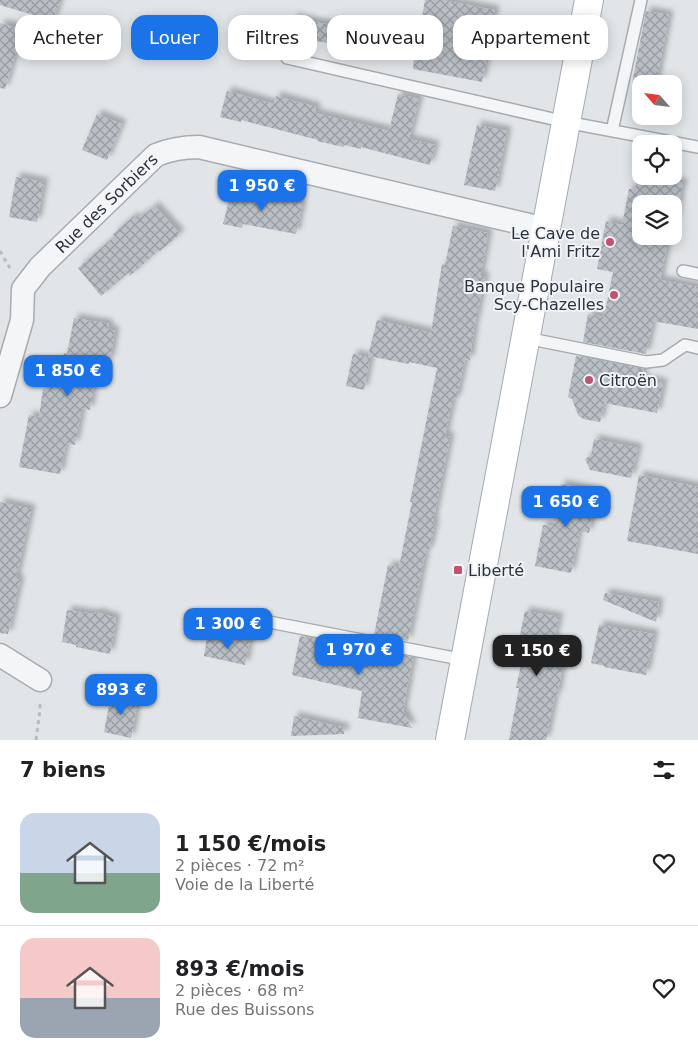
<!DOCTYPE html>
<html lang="fr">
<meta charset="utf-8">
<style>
:root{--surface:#fff;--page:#f6f6f6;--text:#202124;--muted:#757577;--line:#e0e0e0;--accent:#1a73e8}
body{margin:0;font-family:"DejaVu Sans",sans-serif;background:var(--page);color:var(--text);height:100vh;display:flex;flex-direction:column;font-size:19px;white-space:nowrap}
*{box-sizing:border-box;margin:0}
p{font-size:16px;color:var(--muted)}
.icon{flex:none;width:28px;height:28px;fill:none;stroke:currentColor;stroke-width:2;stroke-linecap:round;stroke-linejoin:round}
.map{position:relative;height:740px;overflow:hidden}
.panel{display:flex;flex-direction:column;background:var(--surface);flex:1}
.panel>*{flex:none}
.banner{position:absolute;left:15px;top:15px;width:669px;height:45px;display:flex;gap:10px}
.needle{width:32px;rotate:298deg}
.controls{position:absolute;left:632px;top:75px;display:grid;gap:10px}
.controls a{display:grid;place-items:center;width:50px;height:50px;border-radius:10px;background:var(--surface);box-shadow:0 2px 12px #0003;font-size:25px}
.price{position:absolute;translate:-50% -42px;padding:0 11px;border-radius:10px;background:var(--accent);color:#fff;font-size:16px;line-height:32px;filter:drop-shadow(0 1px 2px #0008)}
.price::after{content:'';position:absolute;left:50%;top:30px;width:15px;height:11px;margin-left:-8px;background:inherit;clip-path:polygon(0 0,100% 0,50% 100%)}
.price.current{background:#222;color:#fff}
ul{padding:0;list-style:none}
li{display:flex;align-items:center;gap:15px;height:125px;padding:0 20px}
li+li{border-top:1px solid var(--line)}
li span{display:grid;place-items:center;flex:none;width:140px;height:100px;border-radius:15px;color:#555}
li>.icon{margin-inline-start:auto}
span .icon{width:60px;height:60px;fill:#fffc;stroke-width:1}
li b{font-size:21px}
h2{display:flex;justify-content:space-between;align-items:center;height:60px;padding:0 20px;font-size:21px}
.pill{padding:0 18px;border-radius:15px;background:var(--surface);box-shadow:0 2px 12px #0003;font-size:18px;line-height:45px}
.pill.current{background:var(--accent);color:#fff}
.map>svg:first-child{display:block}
.building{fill:url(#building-cross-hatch);filter:url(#shadow)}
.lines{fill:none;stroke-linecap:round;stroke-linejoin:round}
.service-casing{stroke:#a7acb2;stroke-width:14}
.minor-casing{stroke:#a7acb2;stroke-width:25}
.primary-casing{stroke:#a2aab3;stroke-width:30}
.path{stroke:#b8bbc0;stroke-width:3;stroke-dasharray:4 4;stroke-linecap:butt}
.service{stroke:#f4f5f7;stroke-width:11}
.minor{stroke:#f4f5f7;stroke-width:22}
.primary{stroke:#fff;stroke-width:28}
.poi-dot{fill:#c0536f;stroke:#f1f3f6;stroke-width:2}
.labels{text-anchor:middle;stroke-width:4;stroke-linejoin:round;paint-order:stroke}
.street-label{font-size:16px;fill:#2b343e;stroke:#f1f3f6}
.poi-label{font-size:16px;fill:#2b343e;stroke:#f1f3f6;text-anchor:end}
</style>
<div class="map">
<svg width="698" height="740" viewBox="0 0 698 740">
<defs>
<pattern id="building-cross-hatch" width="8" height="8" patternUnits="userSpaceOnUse" patternTransform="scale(1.25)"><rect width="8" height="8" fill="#b9bfc5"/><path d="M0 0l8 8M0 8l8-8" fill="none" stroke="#979ca1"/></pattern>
<filter id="shadow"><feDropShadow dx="4.5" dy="-4.5" stdDeviation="2.5" flood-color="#0004"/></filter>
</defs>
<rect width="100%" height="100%" fill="#e1e5e8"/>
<!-- building -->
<path class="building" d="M0,0H60L53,21L0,5Z
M425,0H442L495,10L482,82L413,69L414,59L290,36L293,18L418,41Z
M646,11L669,15L656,84H632Z
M0,23L22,30L5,89L0,88Z
M227,91L274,104L276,96L316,107L315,113L389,131L398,94L419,99L409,139L435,145L430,165L361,147V149L344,145L343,147L317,141L318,140L241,120V122L220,117Z
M97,114L122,124L107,160L82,150Z
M477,125L507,131L495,191L464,185Z
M639,174H641V176H650L683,183L674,229V204H641V236H669L660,280L698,287V329L653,321L646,354L583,342L588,314L604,317L613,272L597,269L606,221L622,225L629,189H635Z
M16,177L44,182L37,222L9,217Z
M232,188L264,194L263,196L302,204L296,234L243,224L242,228L223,224Z
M155,206L180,234L160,251L159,250L130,276L128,273L101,296L78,268L115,236L113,234L134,216L136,220L143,214L144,215Z
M453,226L488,233L481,273V276L485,277L473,333H474L472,342L470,360L465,359L456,400H453L449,416L445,436L450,437L433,522L435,523L429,551L426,550L408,641L374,635L388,565L399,567L412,502H410L437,368L409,362V364L368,356L377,320L431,333L442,264L445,265Z
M74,318L109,324L108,329L115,331L110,361L107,360L103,386L94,384L90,410L82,408L75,445L66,443L60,474L19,467L29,415L39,417L43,389L49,390L51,380H53L56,363L62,364L64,353L67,354Z
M353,354L370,358L364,390L346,386Z
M576,356L644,369L642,379L663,383L657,413L604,403L600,422L583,419L578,415L572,399L568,397Z
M594,439L638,448L631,478L590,470L585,459L591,455Z
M639,475L698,487V554L627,541Z
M561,484L597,491L589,533L579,531L571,573L535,566L543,525L553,526Z
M0,502L31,509L16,579L20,580L8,634L0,633Z
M605,593L659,602L656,622L603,600Z
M67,610L95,614L96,612L116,618L110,654L76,647V645L62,642Z
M525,611L559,617L554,640L567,643L557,696L555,695L546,740H509L519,688H516L524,651L517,649Z
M599,625L654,634L646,675L604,667L605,666L591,663Z
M227,635L250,641L245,665L204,656L207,637L225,641Z
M300,636L413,657L403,711L412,728L358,718L362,691L292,675Z
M111,695L138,700L131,738L104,732Z
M294,716L345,728L344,734L291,736Z"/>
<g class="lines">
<defs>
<path id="service" d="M287,58L566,122L698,147
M612,131L641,0
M683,271L698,274
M526,338L646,362L663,360L685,345L698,348
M264,621L465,660"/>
<g id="minor">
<path id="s1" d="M0,396L22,320L23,289L40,267L156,155C171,149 182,147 199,147L546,229"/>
<path d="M0,655L40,680"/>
</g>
<path id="primary" d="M450,740L589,0"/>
</defs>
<!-- service casing -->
<use href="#service" class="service-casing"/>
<!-- minor casing -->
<use href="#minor" class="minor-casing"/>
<!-- primary casing -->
<use href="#primary" class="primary-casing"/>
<!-- path -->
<path class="path" d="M0,251L11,270
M36,740L40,710V701"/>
<!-- service -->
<use href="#service" class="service"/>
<!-- minor -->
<use href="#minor" class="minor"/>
<!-- primary -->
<use href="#primary" class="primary"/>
</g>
<!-- markers -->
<g class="poi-dot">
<circle cx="610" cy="242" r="5"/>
<circle cx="614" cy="295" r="5"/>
<circle cx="589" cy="380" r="5"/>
<rect x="453" y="565" width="10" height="10" rx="2.5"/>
</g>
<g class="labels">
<!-- street labels -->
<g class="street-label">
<text dy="6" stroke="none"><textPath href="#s1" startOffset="230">Rue des Sorbiers</textPath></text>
</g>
<!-- poi labels -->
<g class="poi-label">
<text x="600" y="239">Le Cave de<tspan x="600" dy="18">l'Ami Fritz</tspan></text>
<text x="604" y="292">Banque Populaire<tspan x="604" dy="18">Scy-Chazelles</tspan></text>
<text x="599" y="386" text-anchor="start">Citroën</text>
<text x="468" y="576" text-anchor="start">Liberté</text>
</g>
</g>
</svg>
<div class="controls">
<a><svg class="needle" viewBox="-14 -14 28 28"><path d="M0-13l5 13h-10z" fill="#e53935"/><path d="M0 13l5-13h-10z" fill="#757577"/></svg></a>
<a><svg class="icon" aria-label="locate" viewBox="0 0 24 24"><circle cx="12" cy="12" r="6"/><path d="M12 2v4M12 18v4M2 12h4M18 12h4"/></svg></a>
<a><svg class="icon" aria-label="layers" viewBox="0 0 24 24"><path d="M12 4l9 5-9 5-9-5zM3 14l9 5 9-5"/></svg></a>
</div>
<b class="price" style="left:262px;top:212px">1 950 €</b>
<b class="price" style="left:68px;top:397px">1 850 €</b>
<b class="price" style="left:566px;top:528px">1 650 €</b>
<b class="price" style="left:228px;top:650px">1 300 €</b>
<b class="price" style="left:359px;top:676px">1 970 €</b>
<b class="price current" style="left:537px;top:677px">1 150 €</b>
<b class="price" style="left:121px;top:716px">893 €</b>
<div class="banner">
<a class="pill">Acheter</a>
<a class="pill current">Louer</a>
<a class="pill">Filtres</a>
<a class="pill">Nouveau</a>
<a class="pill">Appartement</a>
</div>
</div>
<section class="panel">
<h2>7 biens<svg class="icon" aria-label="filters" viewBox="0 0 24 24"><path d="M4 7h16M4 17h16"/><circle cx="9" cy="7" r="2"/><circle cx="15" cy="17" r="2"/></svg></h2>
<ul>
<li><span style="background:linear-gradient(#c9d6e8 60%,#7fa58c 0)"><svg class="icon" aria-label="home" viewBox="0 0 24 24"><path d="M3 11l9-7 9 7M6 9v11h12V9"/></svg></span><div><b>1 150 €/mois</b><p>2 pièces · 72 m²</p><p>Voie de la Liberté</p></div><svg class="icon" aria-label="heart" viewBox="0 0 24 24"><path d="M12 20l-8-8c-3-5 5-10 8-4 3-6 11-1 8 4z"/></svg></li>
<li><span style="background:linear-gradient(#f6c9c9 60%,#9aa5b1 0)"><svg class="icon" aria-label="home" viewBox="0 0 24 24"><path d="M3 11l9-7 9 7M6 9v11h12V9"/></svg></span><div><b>893 €/mois</b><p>2 pièces · 68 m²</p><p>Rue des Buissons</p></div><svg class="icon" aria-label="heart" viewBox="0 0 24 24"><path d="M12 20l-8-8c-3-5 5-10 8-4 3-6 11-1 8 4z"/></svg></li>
</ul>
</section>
